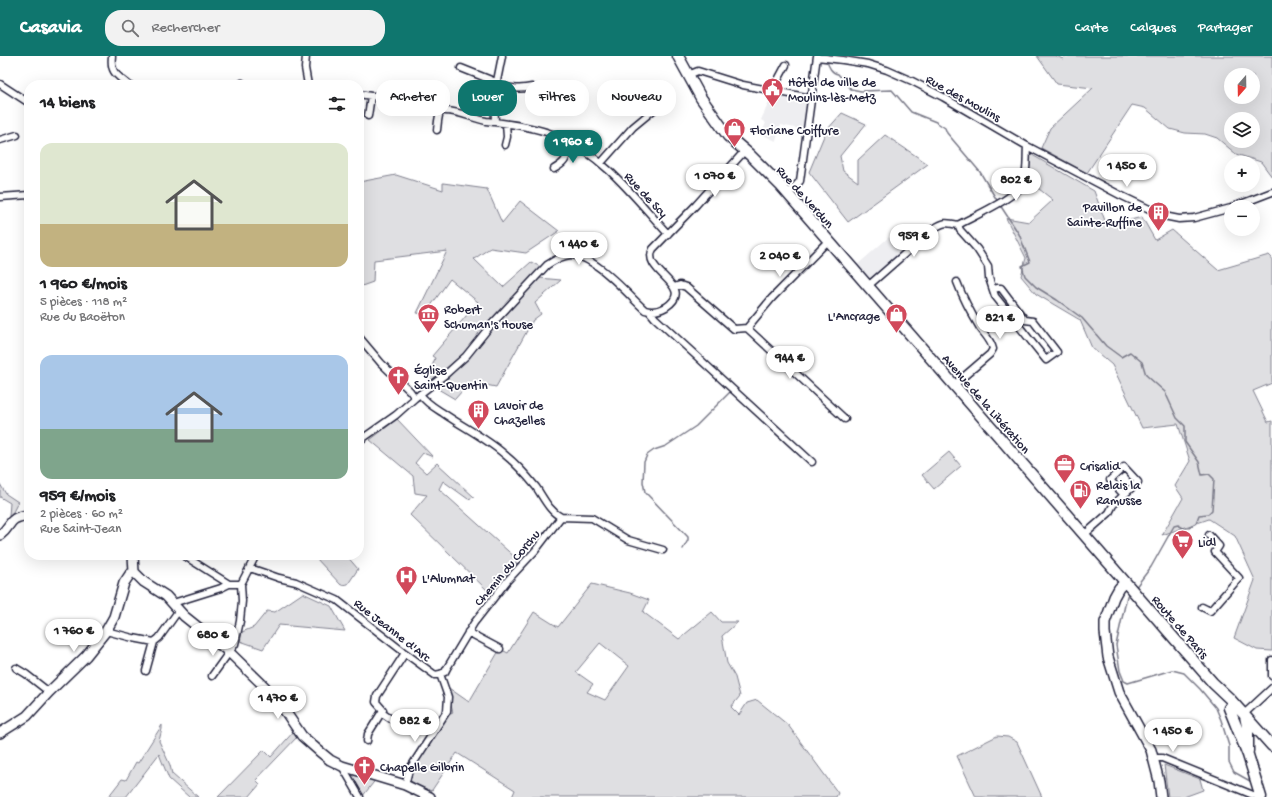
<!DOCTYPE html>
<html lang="fr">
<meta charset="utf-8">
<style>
:root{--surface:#fff;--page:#f2f2f2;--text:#202124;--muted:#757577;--accent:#0f766e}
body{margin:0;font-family:"Gochi Hand",sans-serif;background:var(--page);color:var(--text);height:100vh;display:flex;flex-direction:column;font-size:15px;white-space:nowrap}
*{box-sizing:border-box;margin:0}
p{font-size:13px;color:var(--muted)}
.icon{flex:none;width:22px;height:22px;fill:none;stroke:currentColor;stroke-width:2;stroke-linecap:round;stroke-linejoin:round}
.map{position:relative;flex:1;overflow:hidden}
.details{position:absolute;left:24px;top:24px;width:340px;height:480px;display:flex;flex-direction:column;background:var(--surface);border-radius:16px;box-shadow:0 4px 16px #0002}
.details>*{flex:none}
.guide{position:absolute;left:376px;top:24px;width:380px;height:36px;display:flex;gap:8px}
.needle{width:26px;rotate:200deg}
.buttons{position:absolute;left:1224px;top:12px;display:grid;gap:8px}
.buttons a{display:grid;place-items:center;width:36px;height:36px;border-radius:50%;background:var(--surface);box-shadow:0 4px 16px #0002;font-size:20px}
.price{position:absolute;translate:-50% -34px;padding:0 9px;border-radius:14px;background:#fff;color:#222;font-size:13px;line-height:26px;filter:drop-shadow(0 1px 2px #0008)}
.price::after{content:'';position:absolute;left:50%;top:24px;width:12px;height:9px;margin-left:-6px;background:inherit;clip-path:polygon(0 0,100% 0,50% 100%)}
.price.selected{background:var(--accent);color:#fff}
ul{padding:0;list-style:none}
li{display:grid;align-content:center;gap:8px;height:212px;padding:0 16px}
li span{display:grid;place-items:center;height:124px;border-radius:12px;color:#555}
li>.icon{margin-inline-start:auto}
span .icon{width:72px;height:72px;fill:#fffc;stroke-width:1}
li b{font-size:17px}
h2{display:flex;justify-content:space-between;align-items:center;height:48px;padding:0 16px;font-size:17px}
.tag{padding:0 14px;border-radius:16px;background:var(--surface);box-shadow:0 4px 16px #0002;font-size:14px;line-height:36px}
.tag.selected{background:var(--accent);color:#fff}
header{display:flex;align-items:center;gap:24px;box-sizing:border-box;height:56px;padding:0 20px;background:var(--accent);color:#fff}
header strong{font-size:19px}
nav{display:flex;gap:22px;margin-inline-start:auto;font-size:14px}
.search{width:280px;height:36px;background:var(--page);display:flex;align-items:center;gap:10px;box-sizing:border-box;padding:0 14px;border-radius:16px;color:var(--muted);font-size:15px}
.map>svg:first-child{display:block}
.built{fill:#eeeef1}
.green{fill:#dfdfe2;stroke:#80808e;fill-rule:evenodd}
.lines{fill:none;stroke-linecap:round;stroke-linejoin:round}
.stream{stroke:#7a7a88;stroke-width:1.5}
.street-casing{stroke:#22223b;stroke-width:9}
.secondary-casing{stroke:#22223b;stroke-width:12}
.primary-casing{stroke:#22223b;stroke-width:13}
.street{stroke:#fff;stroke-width:6}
.secondary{stroke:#fff;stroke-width:9}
.primary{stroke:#fff;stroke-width:10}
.labels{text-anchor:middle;stroke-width:3.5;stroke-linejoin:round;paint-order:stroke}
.poi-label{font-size:13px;fill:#22223b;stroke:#fff;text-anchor:start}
.street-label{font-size:13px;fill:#22223b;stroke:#fff}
</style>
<header>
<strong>Casavia</strong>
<div class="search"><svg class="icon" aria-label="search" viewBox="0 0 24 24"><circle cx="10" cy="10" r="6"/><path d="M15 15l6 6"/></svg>Rechercher</div>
<nav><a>Carte</a><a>Calques</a><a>Partager</a></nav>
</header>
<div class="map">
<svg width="1272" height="741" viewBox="0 0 1272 741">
<rect width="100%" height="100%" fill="#fff"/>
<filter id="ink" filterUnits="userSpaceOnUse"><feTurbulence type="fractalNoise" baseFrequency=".025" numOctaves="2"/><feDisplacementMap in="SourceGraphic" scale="8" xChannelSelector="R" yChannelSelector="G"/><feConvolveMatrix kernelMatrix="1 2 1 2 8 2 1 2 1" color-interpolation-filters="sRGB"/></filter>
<g filter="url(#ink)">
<!-- built -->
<path class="built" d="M773,37L807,46L804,74L781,69L776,85L761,78L766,67L761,64Z
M889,181L902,196L870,223L857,209Z"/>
<!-- green -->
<path class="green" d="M1037,0H1056L1063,3L1064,0H1272V121L1261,106L1236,98L1217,82L1205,78L1185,77L1170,73L1145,52L1132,49L1087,117L1041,92L1050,72L1093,32L1057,28ZM1231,19H1253V41H1231ZM1231,63H1253V85H1231Z
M842,57L866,68L840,100L843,115L858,126V104L885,79L928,108L848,166L809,116L826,75Z
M1027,96L1094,135L1107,170L1142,161L1155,184L1172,174L1218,214L1269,199L1272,202V327L1253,335L1268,366L1272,365V595L1257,594L1234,582L1255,524L1235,480L1209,463L1162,479L1183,442L1175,430L1190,405L1178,368L1142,372L1112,309L1092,292L1080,264L1036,238L1021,220L1026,202L1006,162L1029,166L1053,144L1025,122Z
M396,119L443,134V127L487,133L502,167L520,145L559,175L526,197L490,192L474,203L503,231L531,206L541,211L464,297L429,327L428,322L435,302L432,300L478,246L450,223L425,258L417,257L447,195L374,204L373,226L359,231V126Z
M539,222L561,224L535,247L541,258L533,264L496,331L470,326L455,343L438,333C472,297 505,258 539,222Z
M397,363L433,401L423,397L415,407L426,417L437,407L474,441L468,443L443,425L439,433L518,504L490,537L410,459L427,439L415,437L413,420L370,384Z
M949,396L961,410L934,433L922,419Z
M0,428L6,438L18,446L11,460H9L10,447L0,441Z
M319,499H346L358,513L348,528L341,529L315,501Z
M592,528L630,537L649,544L643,556L679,583L712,556L721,566H738L722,580L727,607L735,621L740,640L731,651L739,659L747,647L757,644L788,669L838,737L836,741H512L515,734L457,697L430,737L406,722L441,662L453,657L446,630L469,646L500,593L508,597L534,556L558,571ZM600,587L629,610L605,644L587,636L593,628L576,616Z
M303,537L331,550L345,575L279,569L263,593L240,585L242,576L254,571L267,555L275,556Z
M162,669V673L159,685L170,709L172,718L198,741H189L169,723L159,698L126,741H108L122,723L126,724L136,706L138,707Z
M295,674L299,679L256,724L260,728L249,741H218L264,694L271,701Z
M997,680L1008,681L1017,686L1042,741H976L957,700Z
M1164,709L1200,723L1203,734L1184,741H1168Z
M351,716L377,722L362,741L350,719Z"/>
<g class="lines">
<!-- stream -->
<path class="stream" d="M827,4C828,11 832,17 838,18L851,33L861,35L892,34L911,56L936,66L945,72L947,77L980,116L998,146
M1000,149L1019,178L1030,206L1022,210L1025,220L1036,231L1057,244L1082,262L1106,290L1121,301L1130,296L1142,306L1146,319L1165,336L1177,362L1185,370V386L1199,406L1202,419L1209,418L1214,423L1212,454L1208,458L1199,459L1196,467L1185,473L1178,469L1174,470L1151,511L1135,532
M683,493L688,484V481L645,436L643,426L644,406L647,399L654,394L666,390L696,370L730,336
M1129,537L1127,540L1116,589L1120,615L1124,625L1128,627L1172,614L1184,617L1200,633L1216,652L1221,664L1229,690V706L1234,716L1250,725"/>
<defs>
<path id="street" d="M112,0C110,17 117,19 129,29
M306,0L305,12L308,29
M817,1L843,4L868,8L887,14L912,25L943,41L1027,90L1120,139L1164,160L1179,163L1194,162L1231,152
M461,12L496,26
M688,19L698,15L743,29L811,42
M0,28L29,47
M242,29V27
M496,29C509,32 519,34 532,31
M772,35L786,9
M359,38L371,40H389L445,55C459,55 472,62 486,65C511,68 536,71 560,81C605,101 635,142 668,178
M434,39V52
M368,60L371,40
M495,66L494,40L502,0
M437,74L438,65L440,54
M0,84L17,79
M505,89L507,81L506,68
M601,107L633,71L662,47
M554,113C570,104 565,100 570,87
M788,138L800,125L817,0
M0,141L29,139
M1233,151L1272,136
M958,169L960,174L977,193L988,210L989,222L995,240L1046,304L1057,296L1033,265L1025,264L1001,232H998L993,233
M958,169C974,160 1016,142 1023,127C1028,117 1026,101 1027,90
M868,230L933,173C944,166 946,166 958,169
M674,231L680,229L686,231L734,273L747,272
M650,256L655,262L812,406
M747,272L845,363
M747,272L772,242L828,185
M359,281L381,307L410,335L415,342
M954,329L990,298L993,293C991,284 985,279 980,272C971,257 963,242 957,226
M420,338C426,347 435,352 443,357C463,371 486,382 504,398C514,406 528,421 536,431C543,441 549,455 561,461L592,462L628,484L663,494
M359,385L396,359L415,342L446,318L466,300L491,269L547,209C553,205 562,200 570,199C594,198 628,239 645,254C652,256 659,255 666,251C698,230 640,216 653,193L696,149L741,99L744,94
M1084,479L1109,457L1113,449L1138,426L1124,411L1110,424L1124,439
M183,499L229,528H241
M250,512L279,522L296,526L337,544L405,597L435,619L440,618L445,616L447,612L474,567L507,525L535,495L561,461
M241,528L256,499
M173,547L221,532L229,528
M1202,551L1210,555L1239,522L1215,496L1219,490L1209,479
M106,575L133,582L154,586L159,582L179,554
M468,576L500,593
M1272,604V620
M16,612L26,618L49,636
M146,615L154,586
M212,620L235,588L240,565L242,545L241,528
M382,657L403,671
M1244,658L1272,632
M367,685L368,678L383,654L376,646L377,640L405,597
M1154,702H1162L1258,741
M342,710L360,741
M405,729L409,714L447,655L448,641L440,618"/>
<path id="secondary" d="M0,479C14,468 6,462 29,459
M133,499L134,516
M134,516L144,526L166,540L184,560L229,596L265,631L285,655L302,680L319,695L330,704L342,710L405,729L430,741
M1125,526L1119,532L1114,541L1105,566V576L1108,601L1119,636L1151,694L1159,725L1161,741
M0,677L27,660L49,636L86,600L106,575L114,561L124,527L130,518L134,516"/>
<path id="primary" d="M678,0L701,42L728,80L750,99L781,130L1213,627L1230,643L1272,690
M1229,652L1248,699L1261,741
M1245,660L1248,675V695"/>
</defs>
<!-- street casing -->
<use href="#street" class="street-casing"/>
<!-- secondary casing -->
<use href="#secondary" class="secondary-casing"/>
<!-- primary casing -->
<use href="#primary" class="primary-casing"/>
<!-- street -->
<use href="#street" class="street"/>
<!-- secondary -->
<use href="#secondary" class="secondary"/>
<!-- primary -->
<use href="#primary" class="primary"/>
</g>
</g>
<!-- icons -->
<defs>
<symbol id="civic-pin" viewBox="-11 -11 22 30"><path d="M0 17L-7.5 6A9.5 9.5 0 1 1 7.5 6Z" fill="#d1495b" stroke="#fff"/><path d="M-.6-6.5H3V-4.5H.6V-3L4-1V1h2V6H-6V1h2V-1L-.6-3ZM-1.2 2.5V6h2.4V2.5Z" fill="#fff"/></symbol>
<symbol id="shop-pin" viewBox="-11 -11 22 30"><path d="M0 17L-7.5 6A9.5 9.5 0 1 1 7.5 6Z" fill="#d1495b" stroke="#fff"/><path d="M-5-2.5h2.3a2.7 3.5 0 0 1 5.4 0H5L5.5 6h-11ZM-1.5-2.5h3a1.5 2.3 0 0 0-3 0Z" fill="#fff"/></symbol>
<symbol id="building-pin" viewBox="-11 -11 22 30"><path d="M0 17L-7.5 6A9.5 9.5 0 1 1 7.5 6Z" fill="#d1495b" stroke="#fff"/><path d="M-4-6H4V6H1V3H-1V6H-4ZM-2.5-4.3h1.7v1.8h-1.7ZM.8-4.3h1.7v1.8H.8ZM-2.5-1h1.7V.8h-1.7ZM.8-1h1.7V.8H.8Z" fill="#fff"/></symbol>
<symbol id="museum-pin" viewBox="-11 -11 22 30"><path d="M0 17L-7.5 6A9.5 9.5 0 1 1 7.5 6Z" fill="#d1495b" stroke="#fff"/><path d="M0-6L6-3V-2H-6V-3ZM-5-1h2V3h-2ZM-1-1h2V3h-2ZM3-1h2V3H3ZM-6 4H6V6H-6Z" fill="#fff"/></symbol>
<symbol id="church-pin" viewBox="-11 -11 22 30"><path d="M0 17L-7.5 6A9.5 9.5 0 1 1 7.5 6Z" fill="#d1495b" stroke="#fff"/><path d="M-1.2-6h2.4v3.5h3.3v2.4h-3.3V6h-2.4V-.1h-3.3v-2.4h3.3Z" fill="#fff"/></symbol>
<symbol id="office-pin" viewBox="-11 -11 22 30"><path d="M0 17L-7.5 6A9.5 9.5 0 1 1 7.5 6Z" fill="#d1495b" stroke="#fff"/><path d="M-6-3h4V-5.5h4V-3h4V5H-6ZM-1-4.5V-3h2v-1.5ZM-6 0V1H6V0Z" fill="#fff"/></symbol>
<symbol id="fuel-pin" viewBox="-11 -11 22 30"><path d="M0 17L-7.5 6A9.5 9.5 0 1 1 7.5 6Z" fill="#d1495b" stroke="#fff"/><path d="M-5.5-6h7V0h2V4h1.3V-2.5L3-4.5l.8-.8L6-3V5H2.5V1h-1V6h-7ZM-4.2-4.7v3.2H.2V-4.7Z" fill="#fff"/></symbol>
<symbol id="supermarket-pin" viewBox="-11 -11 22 30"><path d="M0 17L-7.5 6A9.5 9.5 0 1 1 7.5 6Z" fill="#d1495b" stroke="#fff"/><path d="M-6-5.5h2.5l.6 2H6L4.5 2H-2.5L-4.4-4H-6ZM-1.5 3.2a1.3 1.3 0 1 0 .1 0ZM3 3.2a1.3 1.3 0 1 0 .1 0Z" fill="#fff"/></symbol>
<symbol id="hospital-pin" viewBox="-11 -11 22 30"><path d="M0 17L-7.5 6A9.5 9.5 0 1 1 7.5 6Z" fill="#d1495b" stroke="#fff"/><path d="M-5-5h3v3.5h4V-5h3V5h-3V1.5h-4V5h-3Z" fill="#fff"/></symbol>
</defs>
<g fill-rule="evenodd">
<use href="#civic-pin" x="760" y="20" width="25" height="34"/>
<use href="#shop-pin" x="722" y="60" width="25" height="34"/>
<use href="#building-pin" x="1146" y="144" width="25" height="34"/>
<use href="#museum-pin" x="416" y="246" width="25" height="34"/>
<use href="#shop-pin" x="884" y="246" width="25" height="34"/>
<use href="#church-pin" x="386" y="308" width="25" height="34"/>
<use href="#building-pin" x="466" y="342" width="25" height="34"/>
<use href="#office-pin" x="1052" y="396" width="25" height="34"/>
<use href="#fuel-pin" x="1068" y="422" width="25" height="34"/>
<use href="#supermarket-pin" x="1170" y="472" width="25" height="34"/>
<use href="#hospital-pin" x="394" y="508" width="25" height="34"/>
<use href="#church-pin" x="352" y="698" width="25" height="34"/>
</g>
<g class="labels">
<!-- poi labels -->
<g class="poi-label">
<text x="788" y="30">Hôtel de ville de<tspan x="788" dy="15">Moulins-lès-Metz</tspan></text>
<text x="750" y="78">Floriane Coiffure</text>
<text x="1142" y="155" text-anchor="end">Pavillon de<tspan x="1142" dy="15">Sainte-Ruffine</tspan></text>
<text x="444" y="257">Robert<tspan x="444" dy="15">Schuman's House</tspan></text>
<text x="880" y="264" text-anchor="end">L'Ancrage</text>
<text x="414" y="318">Église<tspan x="414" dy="15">Saint-Quentin</tspan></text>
<text x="494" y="353">Lavoir de<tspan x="494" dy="15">Chazelles</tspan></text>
<text x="1080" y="414">Crisalid</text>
<text x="1096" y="433">Relais la<tspan x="1096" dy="15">Ramusse</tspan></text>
<text x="1198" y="490">Lidl</text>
<text x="422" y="526">L'Alumnat</text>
<text x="380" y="715">Chapelle Gilbrin</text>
</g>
<!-- street labels -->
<g class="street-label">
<text transform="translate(964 41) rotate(29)" y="5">Rue des Moulins</text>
<text transform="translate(647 138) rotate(47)" y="5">Rue de Scy</text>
<text transform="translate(806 140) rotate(48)" y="5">Rue de Verdun</text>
<text transform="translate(987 347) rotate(49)" y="5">Avenue de la Libération</text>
<text transform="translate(506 511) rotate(-50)" y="5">Chemin du Corchu</text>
<text transform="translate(1181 570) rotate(49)" y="5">Route de Paris</text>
<text transform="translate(393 573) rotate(38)" y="5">Rue Jeanne d'Arc</text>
</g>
</g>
</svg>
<div class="buttons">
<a><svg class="needle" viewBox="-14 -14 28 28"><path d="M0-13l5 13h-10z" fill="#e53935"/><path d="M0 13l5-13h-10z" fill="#757577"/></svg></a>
<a><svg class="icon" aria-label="layers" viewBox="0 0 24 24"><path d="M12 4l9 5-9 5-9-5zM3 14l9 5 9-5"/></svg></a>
<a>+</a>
<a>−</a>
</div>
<b class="price selected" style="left:573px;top:108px">1 960 €</b>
<b class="price" style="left:1127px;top:132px">1 450 €</b>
<b class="price" style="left:715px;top:142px">1 070 €</b>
<b class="price" style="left:1016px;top:146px">802 €</b>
<b class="price" style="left:914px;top:202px">959 €</b>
<b class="price" style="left:579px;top:210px">1 440 €</b>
<b class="price" style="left:780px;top:222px">2 040 €</b>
<b class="price" style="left:1000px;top:284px">821 €</b>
<b class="price" style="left:790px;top:324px">944 €</b>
<b class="price" style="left:74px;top:597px">1 760 €</b>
<b class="price" style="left:213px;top:601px">680 €</b>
<b class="price" style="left:278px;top:664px">1 470 €</b>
<b class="price" style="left:415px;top:687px">882 €</b>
<b class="price" style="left:1173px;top:697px">1 450 €</b>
<div class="guide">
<a class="tag">Acheter</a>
<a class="tag selected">Louer</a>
<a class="tag">Filtres</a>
<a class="tag">Nouveau</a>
</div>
<section class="details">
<h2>14 biens<svg class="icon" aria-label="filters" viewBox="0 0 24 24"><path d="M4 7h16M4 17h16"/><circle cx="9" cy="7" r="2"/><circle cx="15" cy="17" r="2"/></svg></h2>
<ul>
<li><span style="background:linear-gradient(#dfe7d0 65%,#c2b280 0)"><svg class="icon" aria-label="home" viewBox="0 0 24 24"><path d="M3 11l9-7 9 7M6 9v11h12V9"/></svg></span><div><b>1 960 €/mois</b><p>5 pièces · 118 m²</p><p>Rue du Baoëton</p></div></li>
<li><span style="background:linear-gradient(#a9c7e8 60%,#7fa58c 0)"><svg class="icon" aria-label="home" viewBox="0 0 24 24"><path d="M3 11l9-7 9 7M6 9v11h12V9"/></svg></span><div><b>959 €/mois</b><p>2 pièces · 60 m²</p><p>Rue Saint-Jean</p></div></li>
</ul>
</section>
</div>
